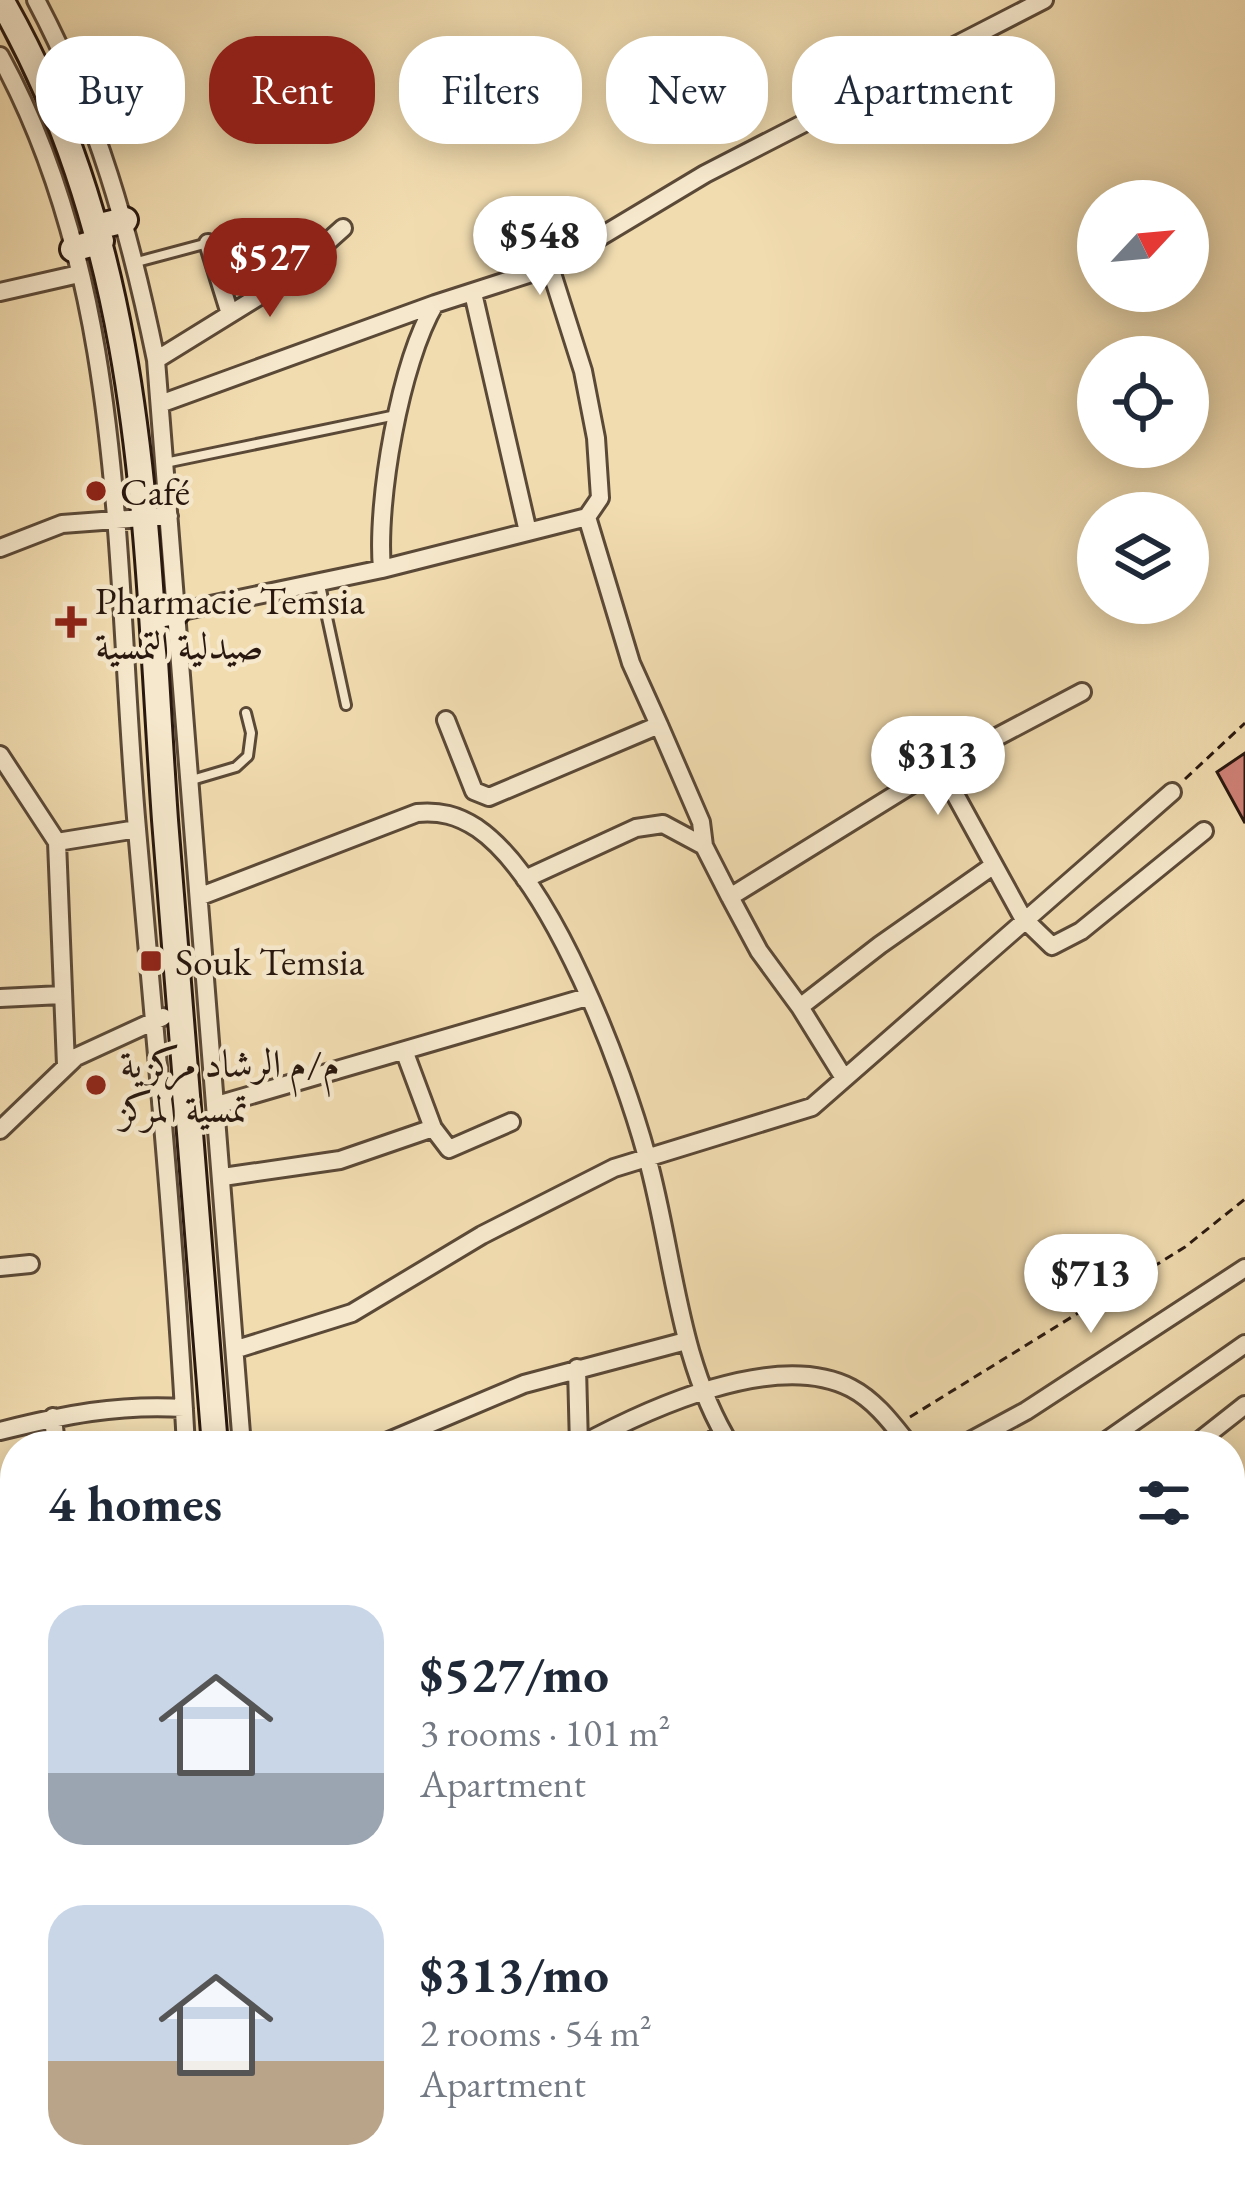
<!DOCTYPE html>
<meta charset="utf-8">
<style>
:root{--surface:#fff;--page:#f6f6f7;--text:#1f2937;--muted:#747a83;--accent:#8f2418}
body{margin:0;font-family:"EB Garamond",Amiri,serif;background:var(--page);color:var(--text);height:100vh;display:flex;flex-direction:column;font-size:45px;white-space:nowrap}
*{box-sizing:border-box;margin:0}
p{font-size:39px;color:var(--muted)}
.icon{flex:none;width:66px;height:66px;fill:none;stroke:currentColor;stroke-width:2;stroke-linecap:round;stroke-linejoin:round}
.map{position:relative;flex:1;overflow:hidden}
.panel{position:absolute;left:0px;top:1431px;width:1245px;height:771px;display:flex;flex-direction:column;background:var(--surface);border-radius:48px 48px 0 0;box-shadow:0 6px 30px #0003}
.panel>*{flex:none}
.hud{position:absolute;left:36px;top:36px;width:1173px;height:108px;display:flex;gap:24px}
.needle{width:78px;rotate:64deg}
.fabs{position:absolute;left:1077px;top:180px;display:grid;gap:24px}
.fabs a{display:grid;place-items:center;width:132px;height:132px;border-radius:50%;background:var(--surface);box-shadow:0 6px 30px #0003;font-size:60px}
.price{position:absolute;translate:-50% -102px;padding:0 27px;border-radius:42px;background:#fff;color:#222;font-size:39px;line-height:78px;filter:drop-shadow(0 3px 6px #0008)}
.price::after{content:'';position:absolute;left:50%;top:72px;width:36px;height:27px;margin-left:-18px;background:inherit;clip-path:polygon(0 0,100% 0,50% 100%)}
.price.on{background:var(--accent);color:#fff}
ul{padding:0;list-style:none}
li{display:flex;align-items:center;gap:36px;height:300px;padding:0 48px}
li span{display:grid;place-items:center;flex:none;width:336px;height:240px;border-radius:36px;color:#555}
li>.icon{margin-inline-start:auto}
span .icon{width:144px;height:144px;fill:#fffc;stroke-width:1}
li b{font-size:51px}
h2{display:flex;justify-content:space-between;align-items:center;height:144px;padding:0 48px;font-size:51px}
.pill{padding:0 42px;border-radius:48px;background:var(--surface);box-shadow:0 6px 30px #0003;font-size:42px;line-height:108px}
.pill.on{background:var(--accent);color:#fff}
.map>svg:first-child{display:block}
.building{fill:#d08278;stroke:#29180f;stroke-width:3}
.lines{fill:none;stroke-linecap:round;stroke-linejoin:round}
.lane-casing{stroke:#5b4937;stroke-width:14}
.street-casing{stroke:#5b4937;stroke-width:22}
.secondary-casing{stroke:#29180f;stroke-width:30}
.path{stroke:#29180f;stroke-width:3;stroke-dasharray:9 6;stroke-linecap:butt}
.lane{stroke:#f6e8cc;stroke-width:8}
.street{stroke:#f6e8cc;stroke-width:16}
.secondary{stroke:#f6e8cc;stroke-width:24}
.poi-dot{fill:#8f2418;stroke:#f6e8cc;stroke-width:4.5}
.labels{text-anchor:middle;stroke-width:9;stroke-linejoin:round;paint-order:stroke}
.poi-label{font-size:39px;fill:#29180f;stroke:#f6e8cc;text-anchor:start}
</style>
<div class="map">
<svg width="1245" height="2200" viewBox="0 0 1245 2200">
<rect width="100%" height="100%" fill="#f1dcb0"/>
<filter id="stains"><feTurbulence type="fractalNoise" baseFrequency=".00167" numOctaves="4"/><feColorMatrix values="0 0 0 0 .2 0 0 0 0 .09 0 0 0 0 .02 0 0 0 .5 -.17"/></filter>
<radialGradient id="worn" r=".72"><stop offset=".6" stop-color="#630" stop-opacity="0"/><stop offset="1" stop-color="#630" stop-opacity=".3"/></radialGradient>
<!-- building -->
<path class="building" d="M1245,753V823L1217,772Z"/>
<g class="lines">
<defs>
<path id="lane" d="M137,262L208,243L291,232L324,245
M165,463L396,415
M320,585L346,705
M192,780L236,767L248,756L251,733L246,713"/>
<path id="street" d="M36,0C97,115 130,233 156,360L242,1446
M0,56C128,290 114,572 137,829C155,1035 175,1240 186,1446
M208,243L230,314
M0,292L79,274
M473,293L528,532
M156,360L316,261L324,245L343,228
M160,404L435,304
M0,548L62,524L169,516
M382,569L587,517
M177,612L382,569C376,501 400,363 435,304L550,267L705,174L1044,0
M1082,692L940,767L1023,918L1052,946L1081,931L1204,831
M446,720L474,791L489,797L659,725L631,663L587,517L600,498L596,438L583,371L550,267
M659,725L701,822L704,846
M0,755L57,842L66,1065
M57,842L137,829
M525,879L636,828L663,824L704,846L730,897L940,767
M201,896L417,813C440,811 457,815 477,828C553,880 623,1069 647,1157C674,1254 677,1360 731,1446
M730,897L759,951L800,1007
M0,998L62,995
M844,1078L800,1007L880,945L994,865
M217,1105L587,997
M433,1128L449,1149L511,1122
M0,1130L76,1057L163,1017
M223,1177L340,1160L433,1128L405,1053
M0,1267L30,1264
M237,1349L352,1313L482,1235L614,1168L812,1107L1172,792
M577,1368L579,1446
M53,1417L56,1446
M0,1431C64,1415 117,1404 184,1408
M377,1446L524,1384L686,1341
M579,1446C647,1409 776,1349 851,1388C876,1401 893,1425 910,1446
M705,1446L722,1433
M961,1446L1026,1411L1245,1268
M1099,1446L1245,1344
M1193,1446L1245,1405
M0,1554L15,1545
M0,1670L15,1673
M1230,1705L1245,1693
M1230,1783L1245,1775
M0,1845L15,1846
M1230,1849L1245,1841
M1230,1900L1245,1907
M1230,1927L1245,1964
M0,1956L3,1969
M0,2143L15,2139
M221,2187V2200
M279,2187L280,2200
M1180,2187L1183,2200"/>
<path id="secondary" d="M1,0C148,257 145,534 165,820C180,1029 200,1237 215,1446
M64,133L93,121
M96,227L125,220
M73,249L101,241
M152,616L177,612
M251,2187V2200"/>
</defs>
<!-- lane casing -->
<use href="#lane" class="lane-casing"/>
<!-- street casing -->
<use href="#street" class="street-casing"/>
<!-- secondary casing -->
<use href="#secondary" class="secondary-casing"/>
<!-- path -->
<path class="path" d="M1185,779L1245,723
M910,1417L1185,1247L1245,1199
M1108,2200L1131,2187"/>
<!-- lane -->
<use href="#lane" class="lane"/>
<!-- street -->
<use href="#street" class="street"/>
<!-- secondary -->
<use href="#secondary" class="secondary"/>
</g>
<!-- markers -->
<g class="poi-dot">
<circle cx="96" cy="491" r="12"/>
<path d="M65 604h12v12h12v12h-12v12h-12v-12h-12v-12h12z"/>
<rect x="139" y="949" width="24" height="24" rx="6"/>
<circle cx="96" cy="1085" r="12"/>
</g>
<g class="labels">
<!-- poi labels -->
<g class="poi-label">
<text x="120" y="505">Café</text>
<text x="95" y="614">Pharmacie Temsia<tspan x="95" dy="45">صيدلية التمسية</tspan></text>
<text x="175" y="975">Souk Temsia</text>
<text x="120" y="1077">م/م الرشاد مركزية<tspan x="120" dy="45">تمسية المركز</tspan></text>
</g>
</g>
<rect width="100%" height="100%" filter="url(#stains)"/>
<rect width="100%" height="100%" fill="url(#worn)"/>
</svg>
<div class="fabs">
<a><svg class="needle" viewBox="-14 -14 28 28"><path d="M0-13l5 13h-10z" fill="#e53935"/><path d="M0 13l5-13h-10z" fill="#747a83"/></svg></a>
<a><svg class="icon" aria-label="locate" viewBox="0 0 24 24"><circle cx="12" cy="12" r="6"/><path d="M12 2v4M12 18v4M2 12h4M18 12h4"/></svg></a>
<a><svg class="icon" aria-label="layers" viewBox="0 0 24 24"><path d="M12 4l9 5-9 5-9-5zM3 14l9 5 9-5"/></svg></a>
</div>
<b class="price" style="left:540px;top:298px">$548</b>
<b class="price on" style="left:270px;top:320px">$527</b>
<b class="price" style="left:938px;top:818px">$313</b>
<b class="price" style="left:1091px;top:1336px">$713</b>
<div class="hud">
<a class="pill">Buy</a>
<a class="pill on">Rent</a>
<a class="pill">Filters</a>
<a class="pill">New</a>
<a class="pill">Apartment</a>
</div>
<section class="panel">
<h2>4 homes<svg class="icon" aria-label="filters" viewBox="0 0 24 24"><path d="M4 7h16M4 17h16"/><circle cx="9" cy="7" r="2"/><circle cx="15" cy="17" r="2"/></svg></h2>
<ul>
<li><span style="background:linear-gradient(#c9d6e8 70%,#9aa5b1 0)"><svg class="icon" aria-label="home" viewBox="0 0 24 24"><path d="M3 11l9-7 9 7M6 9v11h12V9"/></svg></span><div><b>$527/mo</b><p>3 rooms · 101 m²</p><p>Apartment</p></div></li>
<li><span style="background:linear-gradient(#c9d6e8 65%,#b9a48a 0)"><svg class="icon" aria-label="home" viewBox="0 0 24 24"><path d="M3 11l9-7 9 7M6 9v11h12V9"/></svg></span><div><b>$313/mo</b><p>2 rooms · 54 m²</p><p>Apartment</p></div></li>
</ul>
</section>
</div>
